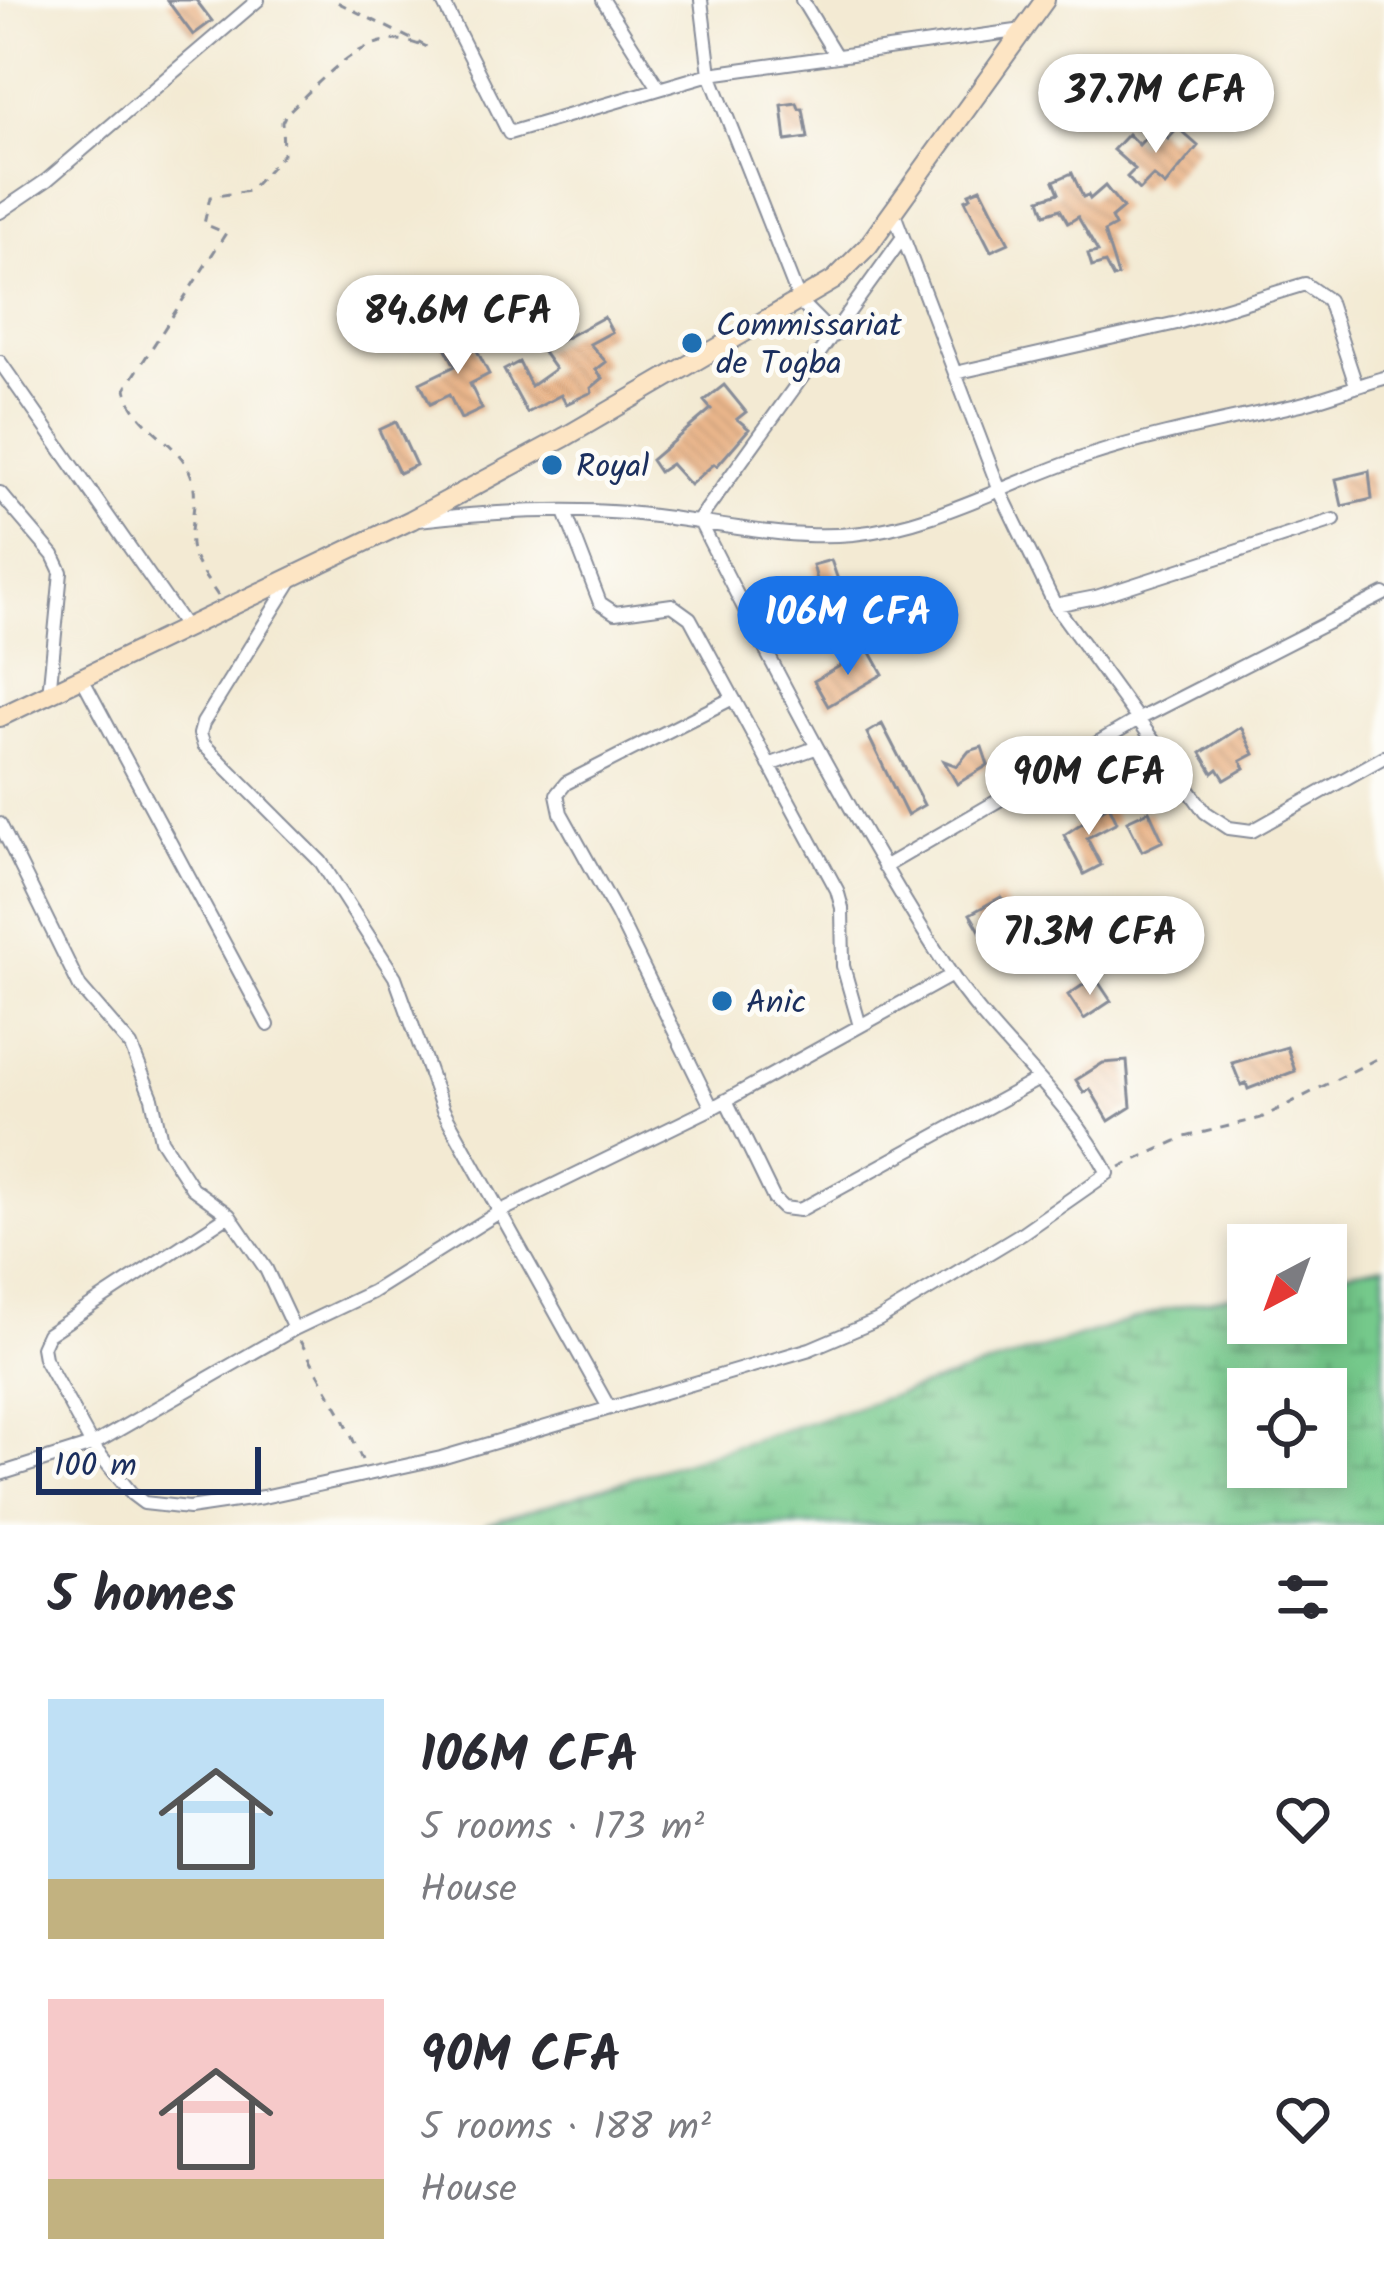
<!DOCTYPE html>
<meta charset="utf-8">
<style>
:root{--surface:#fff;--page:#f2f2f3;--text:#2b2b33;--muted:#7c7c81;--accent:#1a73e8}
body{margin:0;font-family:Kalam,sans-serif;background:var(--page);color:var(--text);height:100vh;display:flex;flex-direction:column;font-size:45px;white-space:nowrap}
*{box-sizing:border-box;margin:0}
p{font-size:39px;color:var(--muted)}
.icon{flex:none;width:66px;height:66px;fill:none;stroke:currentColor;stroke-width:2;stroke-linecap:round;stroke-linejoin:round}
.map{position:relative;height:1525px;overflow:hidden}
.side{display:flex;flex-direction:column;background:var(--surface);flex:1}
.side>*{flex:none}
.needle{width:78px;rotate:221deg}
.fabs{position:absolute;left:1227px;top:1224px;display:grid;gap:24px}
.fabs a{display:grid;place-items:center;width:120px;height:120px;border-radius:0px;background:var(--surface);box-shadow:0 6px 18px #0003;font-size:60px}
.scale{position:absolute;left:36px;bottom:30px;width:225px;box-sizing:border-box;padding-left:12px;border:6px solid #1b2f5e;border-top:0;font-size:33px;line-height:42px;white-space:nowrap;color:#1b2f5e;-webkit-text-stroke:9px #fdfcf7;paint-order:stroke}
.price{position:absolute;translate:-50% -102px;padding:0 27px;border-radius:42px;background:#fff;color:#222;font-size:39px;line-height:78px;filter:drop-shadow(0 3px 6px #0008)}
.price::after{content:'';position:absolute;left:50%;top:72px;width:36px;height:27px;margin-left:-18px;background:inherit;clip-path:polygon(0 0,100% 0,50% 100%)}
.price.selected{background:var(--accent);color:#fff}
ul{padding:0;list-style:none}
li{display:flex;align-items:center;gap:36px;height:300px;padding:0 48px}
li span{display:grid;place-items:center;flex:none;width:336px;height:240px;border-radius:0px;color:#555}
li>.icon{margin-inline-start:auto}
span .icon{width:144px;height:144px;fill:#fffc;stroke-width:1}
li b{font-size:51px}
h2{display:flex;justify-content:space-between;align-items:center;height:144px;padding:0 48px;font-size:51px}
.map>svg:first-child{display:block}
.wetland{fill:url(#wetland-marsh);stroke:#487c74;stroke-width:3;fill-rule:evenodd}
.building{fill:url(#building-back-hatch)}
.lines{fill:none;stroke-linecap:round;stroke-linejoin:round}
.street-casing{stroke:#878c98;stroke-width:16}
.secondary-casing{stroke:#878c98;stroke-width:22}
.path{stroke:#878c98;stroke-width:3;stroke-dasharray:9 9;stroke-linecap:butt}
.street{stroke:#fff;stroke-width:12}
.secondary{stroke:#fde5c4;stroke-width:18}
.poi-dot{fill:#1f6fb2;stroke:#fdfcf7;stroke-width:4.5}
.labels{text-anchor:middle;stroke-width:10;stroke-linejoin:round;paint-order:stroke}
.poi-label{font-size:33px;fill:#1b2f5e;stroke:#fdfcf7;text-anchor:start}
</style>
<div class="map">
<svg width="1384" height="1525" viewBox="0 0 1384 1525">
<defs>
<pattern id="wetland-marsh" width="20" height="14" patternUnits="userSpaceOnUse" patternTransform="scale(3)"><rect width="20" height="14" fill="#75c98b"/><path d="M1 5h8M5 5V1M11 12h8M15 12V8" fill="none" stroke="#5fa475"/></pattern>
<pattern id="building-back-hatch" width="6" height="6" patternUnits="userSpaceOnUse" patternTransform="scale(3)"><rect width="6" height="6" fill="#eab68b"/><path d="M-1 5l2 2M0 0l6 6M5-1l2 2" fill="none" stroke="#c89d7a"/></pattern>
</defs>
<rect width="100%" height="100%" fill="#fdfcf7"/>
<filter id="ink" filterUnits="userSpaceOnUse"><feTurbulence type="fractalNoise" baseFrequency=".00833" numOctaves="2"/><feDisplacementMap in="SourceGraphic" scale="24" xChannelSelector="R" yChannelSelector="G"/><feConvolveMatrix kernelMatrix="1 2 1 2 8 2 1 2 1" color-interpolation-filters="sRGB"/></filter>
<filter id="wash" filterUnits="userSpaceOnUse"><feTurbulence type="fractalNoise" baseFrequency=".004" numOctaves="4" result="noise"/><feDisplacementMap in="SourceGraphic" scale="48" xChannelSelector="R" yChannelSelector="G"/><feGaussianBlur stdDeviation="2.7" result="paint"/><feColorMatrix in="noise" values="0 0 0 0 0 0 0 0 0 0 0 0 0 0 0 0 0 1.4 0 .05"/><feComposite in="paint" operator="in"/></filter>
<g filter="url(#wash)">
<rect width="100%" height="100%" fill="#f3ead3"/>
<!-- wetland -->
<path class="wetland" d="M1384,1265V1525H484L1167,1309L1248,1292V1323H1326V1276ZM1248,1389H1326V1467H1248Z"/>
<g id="blocks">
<!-- building -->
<path class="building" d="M167,0H196L212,21L193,35Z
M1151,62L1170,77L1140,109L1128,98L1147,77L1142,73Z
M797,103L799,109H803L808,138L786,141L782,105Z
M1155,127L1168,139L1178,128L1198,146L1165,186L1153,176L1139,190L1127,177L1135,169L1113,150L1128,134L1139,145Z
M1072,173L1083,197L1088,195L1090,199L1105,186L1123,208L1111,218L1115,226L1104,232L1118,276L1113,278L1105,263L1092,267L1088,254L1098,252L1078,217L1068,223L1060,209L1045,214L1040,199L1059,193L1054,181Z
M981,188L1009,243L991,251L965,200L971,197L969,193Z
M405,285L416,302L379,325L369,308Z
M604,317L612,332L590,344L606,362L596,370L603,378L591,388L592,392L566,404L561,395L527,413L504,370L519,362L531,386L555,369L542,351Z
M467,331L489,374L470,384L482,409L461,419L449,395L430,404L420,383L455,366L443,343Z
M724,385L746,412L737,419L749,429L717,466L714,464L690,485L671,464L659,472L651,460L711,409L704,401Z
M396,422L416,465L399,473L379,430Z
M1369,471L1372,499L1342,506L1336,479Z
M831,560L851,617L820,635L810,617L825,609L813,565Z
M869,649L883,674L828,706L814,681Z
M882,724L924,805L907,815L867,733Z
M1241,727L1254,754L1241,761L1245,768L1225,780L1218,769L1213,773L1201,753Z
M982,747L988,765L957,784L944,761L957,766L969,751Z
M1109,805L1117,822L1087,838L1101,865L1084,874L1064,835Z
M1149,811L1163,841L1142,851L1127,821Z
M1001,897L1026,935L993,953L970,914Z
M1095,977L1111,1001L1084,1019L1068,995Z
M1287,1047L1295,1071L1248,1089L1246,1083L1241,1085L1232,1063Z
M1127,1061L1131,1107L1109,1121L1090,1089L1084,1093L1076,1080L1103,1063Z"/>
</g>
</g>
<g filter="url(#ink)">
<use href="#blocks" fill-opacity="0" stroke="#878c98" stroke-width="3"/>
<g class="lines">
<defs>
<path id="street" d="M442,0L509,133L710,74L1023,30
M603,0L659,88
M701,0L710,74L800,302L834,336
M802,0L836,56
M893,211L1000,491L1055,605L1205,812L1229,828L1252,831L1384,757
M0,212L47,180L258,0
M0,362L186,628
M955,373L1177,323L1305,284L1328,300L1356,385
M0,493L53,555L61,572L49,695
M565,512L600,603L615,613L672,605L690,618L837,890L842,908L843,966L860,1026
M418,520C487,512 557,508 627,513C701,519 779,541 853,534C935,526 1009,482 1085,457C1154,434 1226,421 1297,405C1327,398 1355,386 1384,378
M293,578L203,723L200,734L204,745L321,862L395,977L443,1110L608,1406
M1055,605L1096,597L1334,520
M83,680L268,1025
M769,765L815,748
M0,824L80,987L131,1046L152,1098L161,1140L192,1188L229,1215L266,1269L294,1329
M884,867L1135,721L1384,594
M726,1100L774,1199L783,1208L800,1210L1037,1080
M712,1108L617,914L561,813L557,794L566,783L733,698
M229,1215L48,1334L42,1347L44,1358L92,1445L132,1494L144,1503L189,1508L263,1497L441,1458L810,1349L878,1320L1022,1233L1108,1173C1068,1097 996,1042 949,971C855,826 777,674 699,520L903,237
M0,1474L92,1445L294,1329L372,1292L501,1211L712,1108L952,975"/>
<path id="secondary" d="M0,717L411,520L565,437L834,280L868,246L1045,0"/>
</defs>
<!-- street casing -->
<use href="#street" class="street-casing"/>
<!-- secondary casing -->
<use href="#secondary" class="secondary-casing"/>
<!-- path -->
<path class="path" d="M218,596C209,582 193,563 191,545C189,519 201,495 189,470C174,438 131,424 126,388L226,233L204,224L210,197L249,191L283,154L282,122L286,114C315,87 355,39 398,40C407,40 418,45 427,47L333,0
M1120,1167L1185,1137L1261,1118L1384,1055
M300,1341L343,1417L362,1460"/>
<!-- street -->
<use href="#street" class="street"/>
<!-- secondary -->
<use href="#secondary" class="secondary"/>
</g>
</g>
<!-- markers -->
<g class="poi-dot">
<circle cx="692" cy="343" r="12"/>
<circle cx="552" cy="465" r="12"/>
<circle cx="722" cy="1001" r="12"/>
</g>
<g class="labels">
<!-- poi labels -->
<g class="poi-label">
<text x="716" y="336">Commissariat<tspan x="716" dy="38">de Togba</tspan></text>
<text x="576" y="477">Royal</text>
<text x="746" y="1013">Anic</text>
</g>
</g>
</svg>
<div class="fabs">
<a><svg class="needle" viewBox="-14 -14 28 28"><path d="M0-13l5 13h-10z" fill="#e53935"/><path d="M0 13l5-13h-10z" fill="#7c7c81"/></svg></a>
<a><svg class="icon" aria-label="locate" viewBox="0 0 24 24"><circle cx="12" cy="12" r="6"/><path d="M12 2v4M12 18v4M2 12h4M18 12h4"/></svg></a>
</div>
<div class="scale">100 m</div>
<b class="price" style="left:1156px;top:156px">37.7M CFA</b>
<b class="price" style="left:458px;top:377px">84.6M CFA</b>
<b class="price selected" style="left:848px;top:678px">106M CFA</b>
<b class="price" style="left:1089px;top:838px">90M CFA</b>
<b class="price" style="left:1090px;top:998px">71.3M CFA</b>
</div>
<section class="side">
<h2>5 homes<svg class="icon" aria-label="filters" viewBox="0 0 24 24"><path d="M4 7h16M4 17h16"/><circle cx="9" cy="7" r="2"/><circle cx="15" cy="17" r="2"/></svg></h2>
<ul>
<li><span style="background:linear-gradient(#bfe0f5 75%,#c2b280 0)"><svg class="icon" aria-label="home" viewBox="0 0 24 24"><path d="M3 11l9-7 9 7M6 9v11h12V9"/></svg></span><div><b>106M CFA</b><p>5 rooms · 173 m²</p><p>House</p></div><svg class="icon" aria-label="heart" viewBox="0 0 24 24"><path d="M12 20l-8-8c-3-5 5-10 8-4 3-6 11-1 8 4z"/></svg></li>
<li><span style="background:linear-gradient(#f6c9c9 75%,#c2b280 0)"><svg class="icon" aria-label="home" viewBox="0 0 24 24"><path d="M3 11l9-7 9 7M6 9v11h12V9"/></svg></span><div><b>90M CFA</b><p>5 rooms · 188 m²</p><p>House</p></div><svg class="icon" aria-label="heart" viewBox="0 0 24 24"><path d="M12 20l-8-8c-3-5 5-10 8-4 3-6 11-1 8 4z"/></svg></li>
</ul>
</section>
